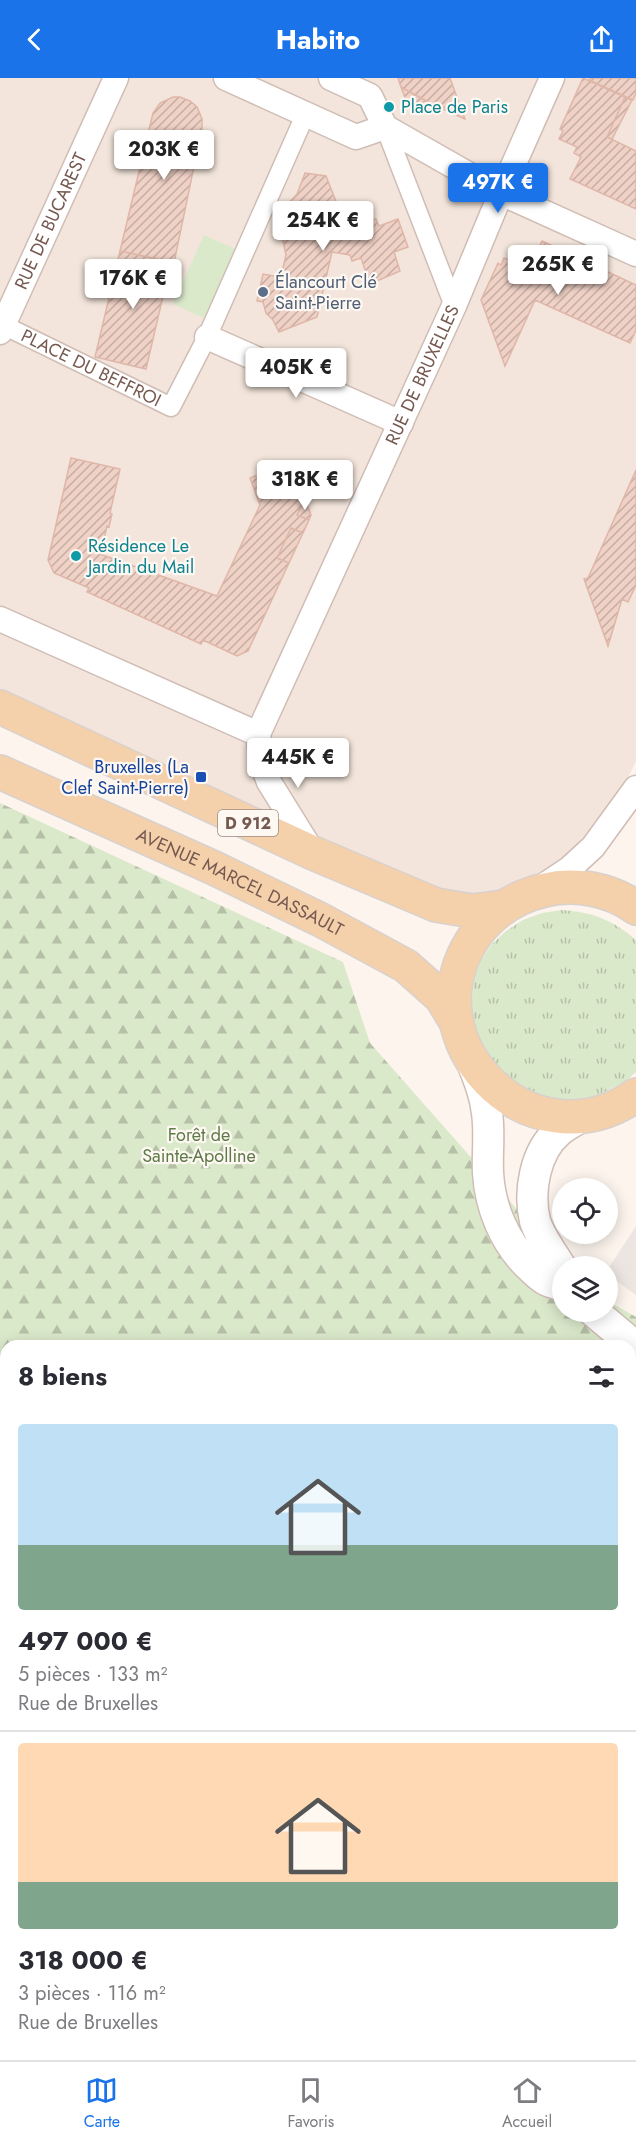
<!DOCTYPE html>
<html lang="fr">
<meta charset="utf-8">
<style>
:root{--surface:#fff;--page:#f7f7f7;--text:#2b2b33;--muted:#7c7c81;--line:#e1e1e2;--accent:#1a73e8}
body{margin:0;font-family:Jost,sans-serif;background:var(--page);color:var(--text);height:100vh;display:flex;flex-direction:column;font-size:22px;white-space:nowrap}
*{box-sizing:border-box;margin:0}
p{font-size:20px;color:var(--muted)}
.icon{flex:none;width:33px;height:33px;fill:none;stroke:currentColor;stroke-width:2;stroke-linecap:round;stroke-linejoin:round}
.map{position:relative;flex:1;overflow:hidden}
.sheet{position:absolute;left:0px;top:1262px;width:636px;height:722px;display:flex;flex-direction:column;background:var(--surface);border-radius:18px 18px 0 0;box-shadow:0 3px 15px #0003}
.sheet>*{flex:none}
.fabs{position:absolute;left:552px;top:1100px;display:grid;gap:12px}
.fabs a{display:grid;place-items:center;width:66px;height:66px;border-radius:50%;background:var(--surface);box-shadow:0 3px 15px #0003;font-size:30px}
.price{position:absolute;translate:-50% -51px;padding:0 14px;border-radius:6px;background:#fff;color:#222;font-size:20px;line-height:39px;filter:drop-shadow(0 2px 3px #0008)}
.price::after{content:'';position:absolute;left:50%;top:36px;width:18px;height:14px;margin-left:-9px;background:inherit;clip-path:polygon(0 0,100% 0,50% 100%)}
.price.on{background:var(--accent);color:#fff}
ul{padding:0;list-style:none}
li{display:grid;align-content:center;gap:12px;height:318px;padding:0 18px}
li+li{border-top:2px solid var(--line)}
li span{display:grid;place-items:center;height:186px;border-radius:6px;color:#555}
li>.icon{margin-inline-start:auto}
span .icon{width:108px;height:108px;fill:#fffc;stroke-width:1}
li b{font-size:26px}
h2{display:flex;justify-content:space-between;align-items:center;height:72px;padding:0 18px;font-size:26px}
header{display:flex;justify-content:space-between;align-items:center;height:78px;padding:0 18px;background:var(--accent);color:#fff;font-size:27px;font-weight:700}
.menu{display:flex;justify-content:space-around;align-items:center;height:84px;border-top:2px solid var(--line);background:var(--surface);font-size:16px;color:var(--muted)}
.menu a{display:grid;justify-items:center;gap:3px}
.menu .on{color:var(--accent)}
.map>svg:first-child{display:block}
.residential{fill:#f3e5db}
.industrial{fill:#ece5e1}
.grass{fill:url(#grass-tufts)}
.forest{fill:url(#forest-firs)}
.green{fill:#dbe9cb}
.building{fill:url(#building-hatch);stroke:#e0b6a8;stroke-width:1.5}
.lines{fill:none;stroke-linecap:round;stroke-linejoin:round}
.service-casing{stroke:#d0bdb5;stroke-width:15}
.pedestrian-casing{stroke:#d0bdb5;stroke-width:21}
.minor-casing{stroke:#d0bdb5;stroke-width:27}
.tertiary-casing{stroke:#d0bdb5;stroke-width:33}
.primary-casing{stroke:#d9d1ce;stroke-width:36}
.service{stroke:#fff;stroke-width:12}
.pedestrian{stroke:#fff;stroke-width:18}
.minor{stroke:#fff;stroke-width:24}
.tertiary{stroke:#fff;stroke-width:30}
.primary{stroke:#f4d0ab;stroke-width:33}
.culture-dot{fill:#0f9aa8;stroke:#fef8f3;stroke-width:2}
.service-dot{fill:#5c6f8a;stroke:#fef8f3;stroke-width:2}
.transit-dot{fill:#1a4fb4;stroke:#fef8f3;stroke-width:2}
.labels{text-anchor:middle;stroke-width:4.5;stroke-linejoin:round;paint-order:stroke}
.shield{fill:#fef8f3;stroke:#9f8981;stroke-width:1.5}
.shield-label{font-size:16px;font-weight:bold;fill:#765950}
.culture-label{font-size:18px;fill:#0d838f;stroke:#fef8f3;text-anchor:start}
.street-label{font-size:18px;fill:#765950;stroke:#fef8f3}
.service-label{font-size:18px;fill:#4e5e75;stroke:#fef8f3;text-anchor:start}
.transit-label{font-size:18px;fill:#164399;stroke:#fef8f3;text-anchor:end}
.park-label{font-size:18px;fill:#5e7a49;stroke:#fef8f3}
</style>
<header><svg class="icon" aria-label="back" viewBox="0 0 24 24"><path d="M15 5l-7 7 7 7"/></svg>Habito<svg class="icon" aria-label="share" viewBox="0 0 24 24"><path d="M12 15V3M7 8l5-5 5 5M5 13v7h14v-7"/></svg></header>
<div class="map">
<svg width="636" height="1982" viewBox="0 0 636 1982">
<defs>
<pattern id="grass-tufts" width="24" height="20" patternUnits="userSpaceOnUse" patternTransform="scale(1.5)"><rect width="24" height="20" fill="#dbe9cb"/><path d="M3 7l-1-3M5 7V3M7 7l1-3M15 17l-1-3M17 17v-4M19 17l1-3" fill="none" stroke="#b6c0a7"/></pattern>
<pattern id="forest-firs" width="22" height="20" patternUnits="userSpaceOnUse" patternTransform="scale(1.5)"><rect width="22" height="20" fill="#dbe9cb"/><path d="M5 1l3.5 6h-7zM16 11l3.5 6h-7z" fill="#b6c0a7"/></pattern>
<pattern id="building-hatch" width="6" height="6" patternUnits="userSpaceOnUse" patternTransform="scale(1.5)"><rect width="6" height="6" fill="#efd1c6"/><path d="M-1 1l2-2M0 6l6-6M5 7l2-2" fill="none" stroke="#c6ada3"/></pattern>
</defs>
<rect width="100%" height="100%" fill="#fcf4ed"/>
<!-- residential -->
<path class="residential" d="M0,0H636V683L619,719L502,852L0,643Z"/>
<!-- industrial -->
<path class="industrial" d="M636,1148V1217L608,1197V1191Z
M636,1710V1982H365L368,1977H630V1716Z"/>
<!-- grass -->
<path class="grass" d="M562,832C592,834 613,842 636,862V994L626,1003L591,1021L571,1025L531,1018L485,980L471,943L473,903L480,884L491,867L506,853L523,842L542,835Z"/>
<!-- forest -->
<path class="forest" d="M0,725L343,884L370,965L567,1188H562V1233H608V1223L636,1239V1755L630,1752V1268H6V1977H368L365,1982H0Z"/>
<!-- green -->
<path class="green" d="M204,157L251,178L220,247L173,226Z"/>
<!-- building -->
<path class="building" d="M398,0H450L460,28L449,30L434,27L401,9Z
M583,0L625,19L607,59L636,73V131L570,101L581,79L574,75L577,69L559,61L563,53L560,51Z
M590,0H636V15L633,22L589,2Z
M401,9L426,23L409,30Z
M173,19H180L190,23L197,29L202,41V50L174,185L120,173L153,35L160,25Z
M625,19L632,22L612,61L607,59Z
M434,27L449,30L460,28L465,41Z
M305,95L326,98L344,144L363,137L366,144L376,141L379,148L398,141L408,169L394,174L400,193L370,206L361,180L352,183L350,177L332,174L317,239L279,254L273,242L266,235L263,224L257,223L263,196L280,199L282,194L286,177L283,163L284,135L287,127L297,116Z
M542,163L636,207V252L630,265L535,222L505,288L481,222L498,185L501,187L504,180L523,188L526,182L532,185Z
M120,173L171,184L146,291L95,279Z
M71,380L120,391L110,435L112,436L109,449L107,448L102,470L98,468L97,475L217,518L260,427L250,400L291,384L305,421L297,437L309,442L303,455L291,450L277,480L289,485L248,573L237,578L203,562L201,566L87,514L89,510L54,495L48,482Z
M636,392V507L628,524L622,521L608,568L584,501L588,500Z
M305,421L311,437L309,442L297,437Z
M291,450L303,455L289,485L277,480Z
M0,1342H6V1405H0Z
M630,1882L636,1885V1982H515L518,1977H630Z"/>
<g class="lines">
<defs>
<path id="service" d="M443,1982L445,1977"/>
<g id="pedestrian">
<path d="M385,49L454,228"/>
<path id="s1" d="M3,247L171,329L207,259L306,35"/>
</g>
<g id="minor">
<path d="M226,0L356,59L385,49"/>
<path d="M331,0L370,18L385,49L501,115L636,176"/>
<path id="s2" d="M0,254L116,0"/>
<path d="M207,259L401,345"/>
<path d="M0,541L258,656"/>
<path id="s3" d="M313,775L269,704L263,688L258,656L454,228L501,115L552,0"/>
<path d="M539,811L569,791L593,769L636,710"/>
<path d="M630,1792L636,1795"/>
</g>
<path id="tertiary" d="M471,982C478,1000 485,1016 487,1035C490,1055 487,1075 488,1095C490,1129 504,1163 528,1187C541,1199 544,1204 562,1207
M562,1191C553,1175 540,1160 535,1143C528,1113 535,1073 559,1053C566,1047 575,1043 582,1038
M593,1233L636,1269
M630,1655L636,1648
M332,1982L335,1977"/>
<g id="primary">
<path d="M0,629L313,775L436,827L472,833L504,829"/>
<path id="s4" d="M0,694L214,790L321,842L406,888L441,919L457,945"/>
<path d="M636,830C611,811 575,805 545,812C518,818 494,833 477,855C401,959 531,1092 636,1017"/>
</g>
</defs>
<!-- service casing -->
<use href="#service" class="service-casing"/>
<!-- pedestrian casing -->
<use href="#pedestrian" class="pedestrian-casing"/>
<!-- minor casing -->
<use href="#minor" class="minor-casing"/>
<!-- tertiary casing -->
<use href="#tertiary" class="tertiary-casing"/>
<!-- primary casing -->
<use href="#primary" class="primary-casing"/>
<!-- service -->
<use href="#service" class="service"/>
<!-- pedestrian -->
<use href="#pedestrian" class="pedestrian"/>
<!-- minor -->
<use href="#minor" class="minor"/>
<!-- tertiary -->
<use href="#tertiary" class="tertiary"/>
<!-- primary -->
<use href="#primary" class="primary"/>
</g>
<!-- markers -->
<g class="culture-dot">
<circle cx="389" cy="29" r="6"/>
<circle cx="76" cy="478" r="6"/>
</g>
<circle class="service-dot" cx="263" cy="214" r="6"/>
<rect class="transit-dot" x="195" y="693" width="12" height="12" rx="3"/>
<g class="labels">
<!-- shield labels -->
<rect class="shield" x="218" y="732" width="60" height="26" rx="4.5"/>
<g class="shield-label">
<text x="248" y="751">D 912</text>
</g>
<!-- culture labels -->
<g class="culture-label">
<text x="401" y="35">Place de Paris</text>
<text x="88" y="474">Résidence Le<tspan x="88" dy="21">Jardin du Mail</tspan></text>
</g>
<!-- street labels -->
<g class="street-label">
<text dy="6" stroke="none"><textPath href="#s2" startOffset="122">RUE DE BUCAREST</textPath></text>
<text dy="6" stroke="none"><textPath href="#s1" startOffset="98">PLACE DU BEFFROI</textPath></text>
<text dy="6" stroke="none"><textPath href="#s3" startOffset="528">RUE DE BRUXELLES</textPath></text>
<text dy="6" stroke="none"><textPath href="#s4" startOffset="264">AVENUE MARCEL DASSAULT</textPath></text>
</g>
<!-- service labels -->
<g class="service-label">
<text x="275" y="210">Élancourt Clé<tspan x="275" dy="21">Saint-Pierre</tspan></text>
</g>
<!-- transit labels -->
<g class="transit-label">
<text x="189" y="695">Bruxelles (La<tspan x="189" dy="21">Clef Saint-Pierre)</tspan></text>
</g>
<!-- park labels -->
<g class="park-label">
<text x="199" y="1063">Forêt de<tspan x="199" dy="21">Sainte-Apolline</tspan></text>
</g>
</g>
</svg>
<div class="fabs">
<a><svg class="icon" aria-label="locate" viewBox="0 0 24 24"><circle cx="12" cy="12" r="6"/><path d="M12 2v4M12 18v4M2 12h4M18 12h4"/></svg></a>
<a><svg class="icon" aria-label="layers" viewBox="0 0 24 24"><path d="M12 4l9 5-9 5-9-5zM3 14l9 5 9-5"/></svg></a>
</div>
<b class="price" style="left:164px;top:103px">203K €</b>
<b class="price on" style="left:498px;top:136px">497K €</b>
<b class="price" style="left:323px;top:174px">254K €</b>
<b class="price" style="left:558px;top:218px">265K €</b>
<b class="price" style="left:133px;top:232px">176K €</b>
<b class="price" style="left:296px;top:321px">405K €</b>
<b class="price" style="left:305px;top:433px">318K €</b>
<b class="price" style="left:298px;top:711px">445K €</b>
<section class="sheet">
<h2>8 biens<svg class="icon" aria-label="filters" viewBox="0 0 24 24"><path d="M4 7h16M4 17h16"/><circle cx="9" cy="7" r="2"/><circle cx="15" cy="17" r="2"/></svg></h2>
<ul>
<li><span style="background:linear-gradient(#bfe0f5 65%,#7fa58c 0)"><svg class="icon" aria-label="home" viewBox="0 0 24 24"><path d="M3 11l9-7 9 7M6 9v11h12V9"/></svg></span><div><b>497 000 €</b><p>5 pièces · 133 m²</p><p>Rue de Bruxelles</p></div></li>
<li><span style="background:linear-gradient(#ffd9b3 75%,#7fa58c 0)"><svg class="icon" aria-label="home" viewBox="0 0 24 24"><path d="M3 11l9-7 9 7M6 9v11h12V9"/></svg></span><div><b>318 000 €</b><p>3 pièces · 116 m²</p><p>Rue de Bruxelles</p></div></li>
</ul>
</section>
</div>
<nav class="menu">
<a class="on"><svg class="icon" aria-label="map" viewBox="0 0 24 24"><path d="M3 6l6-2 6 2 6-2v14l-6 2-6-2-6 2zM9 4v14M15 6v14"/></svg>Carte</a>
<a><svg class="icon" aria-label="saved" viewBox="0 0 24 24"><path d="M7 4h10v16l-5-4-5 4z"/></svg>Favoris</a>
<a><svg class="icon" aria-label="home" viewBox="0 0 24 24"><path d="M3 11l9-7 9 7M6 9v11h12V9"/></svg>Accueil</a>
</nav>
